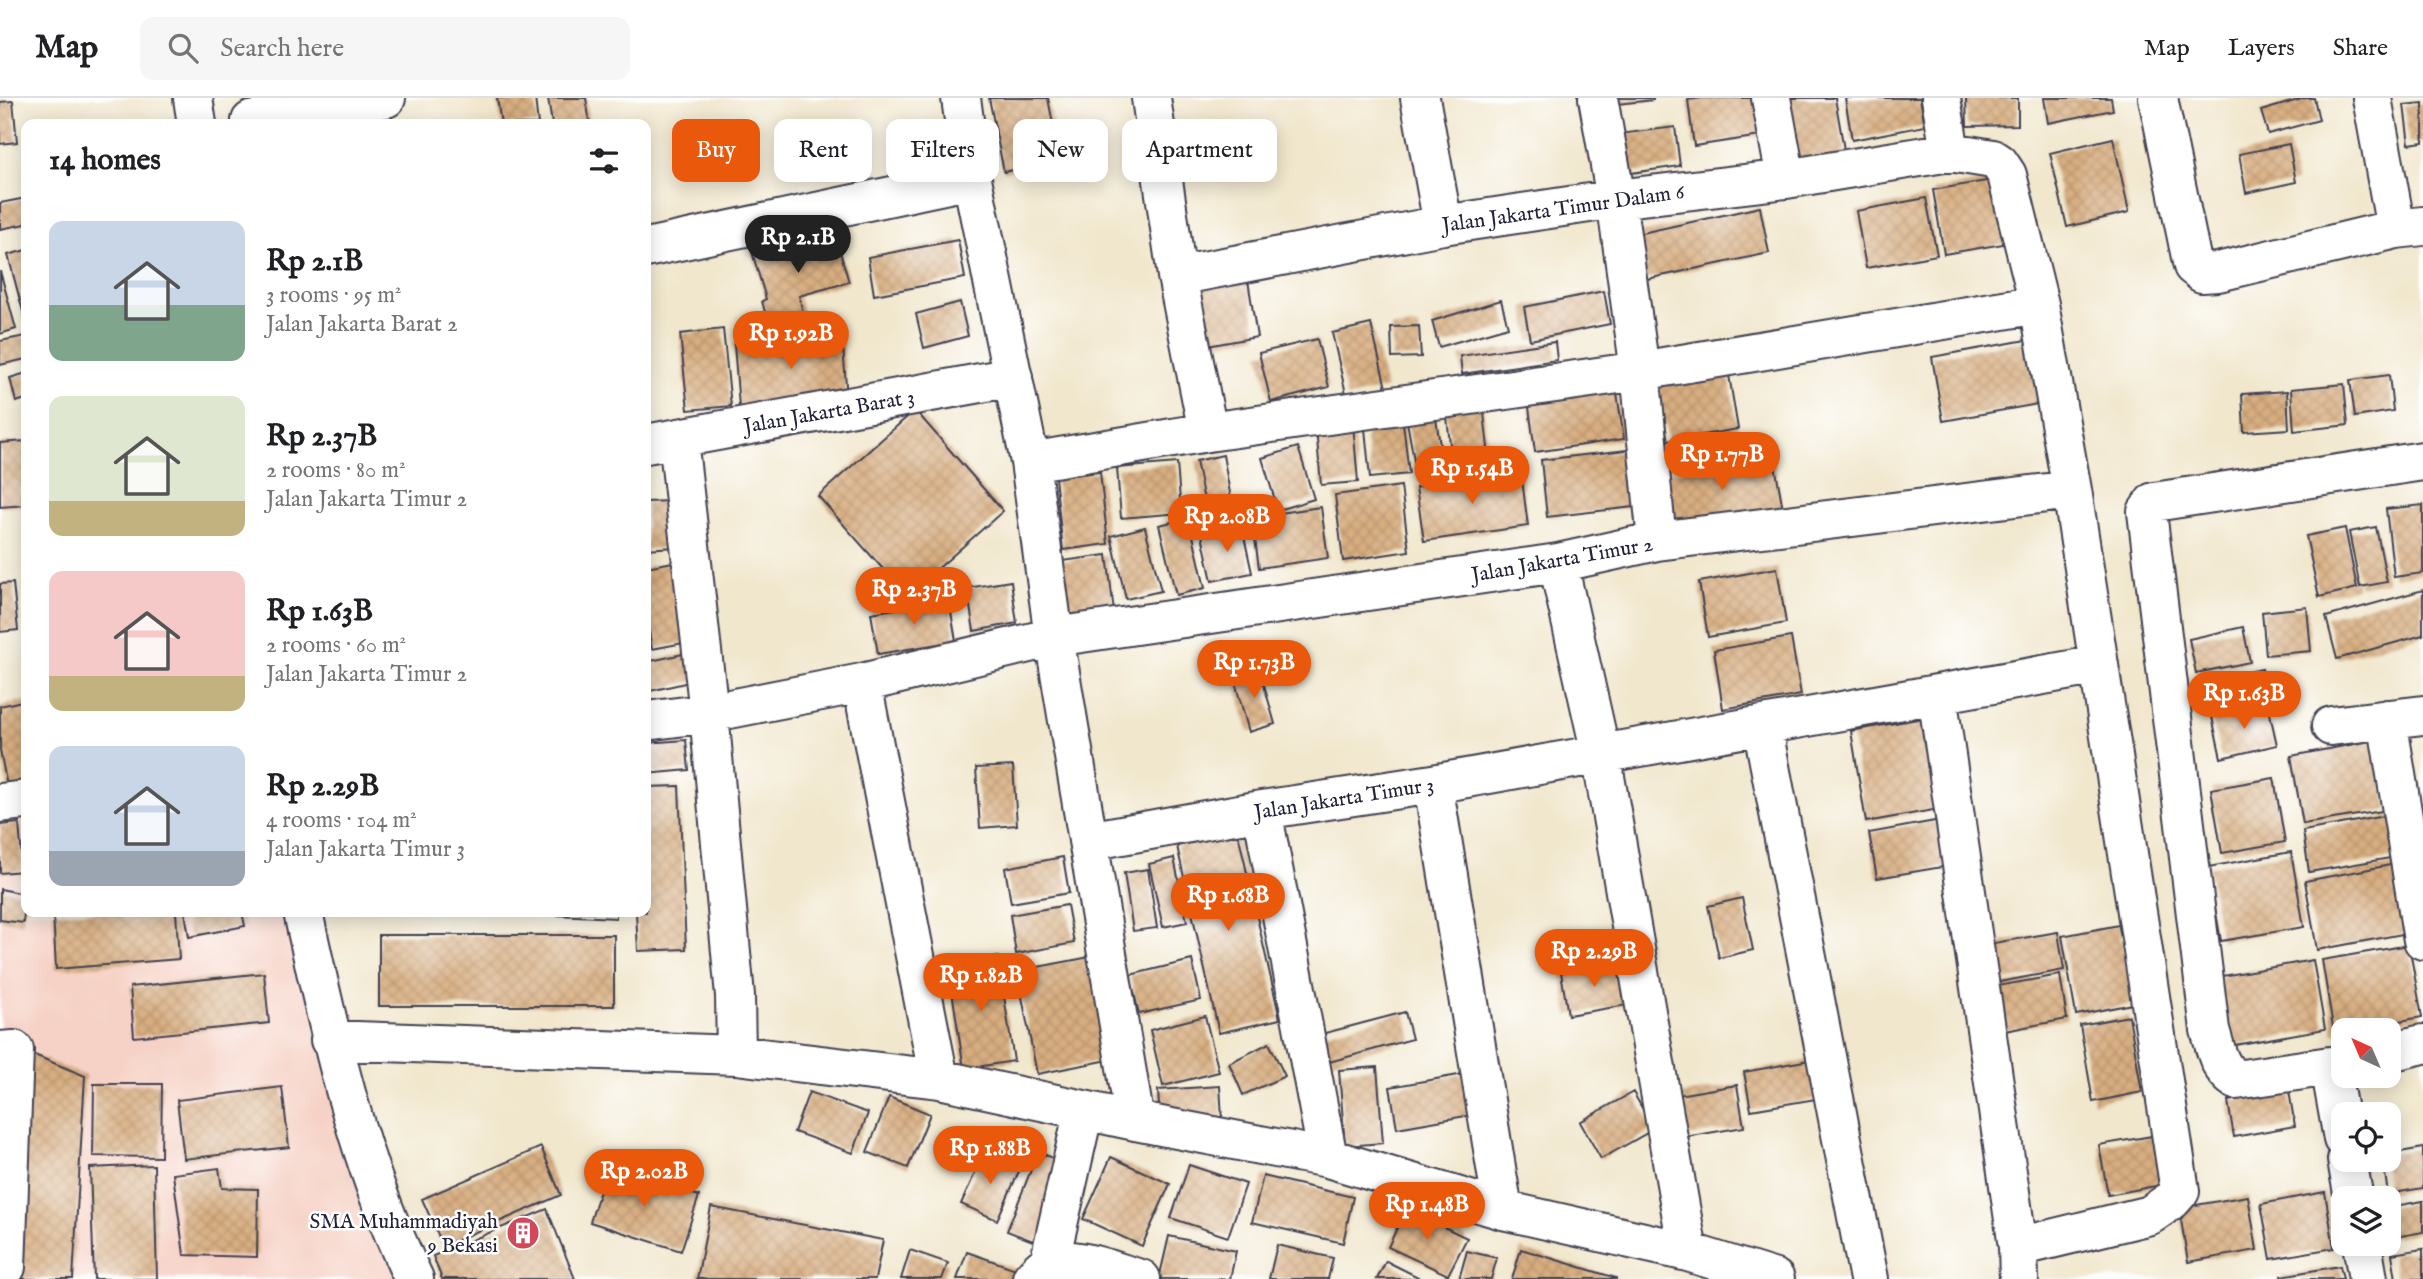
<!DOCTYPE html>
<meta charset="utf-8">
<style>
:root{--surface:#fff;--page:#f6f6f6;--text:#202124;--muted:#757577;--line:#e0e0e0;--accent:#ea580c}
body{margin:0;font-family:"IM FELL English",serif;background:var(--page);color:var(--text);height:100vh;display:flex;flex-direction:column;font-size:26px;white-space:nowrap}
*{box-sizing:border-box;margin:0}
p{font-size:23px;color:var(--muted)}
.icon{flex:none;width:38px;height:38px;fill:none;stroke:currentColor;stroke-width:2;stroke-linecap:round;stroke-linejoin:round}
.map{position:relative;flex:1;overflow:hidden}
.sheet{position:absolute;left:21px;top:21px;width:630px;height:798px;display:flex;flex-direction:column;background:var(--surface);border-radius:14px;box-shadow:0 4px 18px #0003}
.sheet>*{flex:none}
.hud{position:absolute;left:672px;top:21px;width:665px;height:63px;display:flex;gap:14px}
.needle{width:46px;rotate:316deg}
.controls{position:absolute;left:2331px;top:920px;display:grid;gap:14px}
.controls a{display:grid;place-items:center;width:70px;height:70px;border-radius:14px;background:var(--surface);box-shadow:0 4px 18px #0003;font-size:35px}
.price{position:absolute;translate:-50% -60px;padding:0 16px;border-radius:24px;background:var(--accent);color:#fff;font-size:23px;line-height:46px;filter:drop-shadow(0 2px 4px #0008)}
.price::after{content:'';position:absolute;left:50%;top:42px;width:21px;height:16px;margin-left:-10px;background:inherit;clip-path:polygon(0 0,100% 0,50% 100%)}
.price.current{background:#222;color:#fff}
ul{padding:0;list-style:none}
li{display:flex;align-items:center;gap:21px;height:175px;padding:0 28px}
li span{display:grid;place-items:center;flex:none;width:196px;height:140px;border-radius:14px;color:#555}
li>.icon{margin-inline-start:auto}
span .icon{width:84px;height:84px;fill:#fffc;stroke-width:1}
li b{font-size:30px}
h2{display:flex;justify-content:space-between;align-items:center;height:84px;padding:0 28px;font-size:30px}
.pill{padding:0 24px;border-radius:14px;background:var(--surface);box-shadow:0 4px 18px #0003;font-size:24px;line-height:63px}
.pill.current{background:var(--accent);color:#fff}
header{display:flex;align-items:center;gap:42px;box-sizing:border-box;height:98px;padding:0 35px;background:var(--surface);border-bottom:2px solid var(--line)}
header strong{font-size:33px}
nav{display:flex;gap:38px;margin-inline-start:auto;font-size:24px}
.search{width:490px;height:63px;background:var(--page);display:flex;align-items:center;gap:18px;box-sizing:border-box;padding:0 24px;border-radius:14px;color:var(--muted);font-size:26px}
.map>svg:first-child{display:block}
.built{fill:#f6d1c5}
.building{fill:url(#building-cross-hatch)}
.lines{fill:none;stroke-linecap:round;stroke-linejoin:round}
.minor-casing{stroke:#414051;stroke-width:42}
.minor{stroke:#fff;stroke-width:38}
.labels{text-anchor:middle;stroke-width:5;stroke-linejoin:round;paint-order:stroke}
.street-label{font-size:21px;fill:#22223b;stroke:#fff}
.poi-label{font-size:21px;fill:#22223b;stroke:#fff;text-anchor:end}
</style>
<header>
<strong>Map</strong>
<div class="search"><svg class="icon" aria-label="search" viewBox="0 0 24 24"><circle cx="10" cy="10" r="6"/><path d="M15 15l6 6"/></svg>Search here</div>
<nav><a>Map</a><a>Layers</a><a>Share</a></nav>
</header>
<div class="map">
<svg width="2423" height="1181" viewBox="0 0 2423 1181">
<defs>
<pattern id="building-cross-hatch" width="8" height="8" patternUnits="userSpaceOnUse" patternTransform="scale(1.75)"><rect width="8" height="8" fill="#d8ae80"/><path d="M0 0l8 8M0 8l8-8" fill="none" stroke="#b99570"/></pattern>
</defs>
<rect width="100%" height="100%" fill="#fff"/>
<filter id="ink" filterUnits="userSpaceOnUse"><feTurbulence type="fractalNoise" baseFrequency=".0143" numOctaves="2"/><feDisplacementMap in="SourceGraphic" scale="14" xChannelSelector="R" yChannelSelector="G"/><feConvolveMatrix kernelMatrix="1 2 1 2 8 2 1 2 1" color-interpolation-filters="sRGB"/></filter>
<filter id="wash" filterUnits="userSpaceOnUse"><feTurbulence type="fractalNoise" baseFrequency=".00686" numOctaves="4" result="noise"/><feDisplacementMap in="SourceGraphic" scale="28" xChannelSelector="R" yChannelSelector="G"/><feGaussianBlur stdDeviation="1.57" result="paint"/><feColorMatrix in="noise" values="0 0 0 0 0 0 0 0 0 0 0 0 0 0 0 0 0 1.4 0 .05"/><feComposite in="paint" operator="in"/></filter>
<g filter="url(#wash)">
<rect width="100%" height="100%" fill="#f1e7cd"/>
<!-- built -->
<path class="built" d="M26,702V814H303L414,1181H0V705Z"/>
<g id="blocks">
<!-- building -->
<path class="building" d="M497,0H535L538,26H501Z
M548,0H586L590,26H552Z
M989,0H1048L1060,62L1004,74Z
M1607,0H1653V2L1608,7Z
M1702,0H1756L1761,38L1694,48L1688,2Z
M1775,0H1835L1846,63L1788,73Z
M1845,0H1920L1925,28L1852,42Z
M1966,0H2018V27L1967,28Z
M2044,0H2111L2113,12L2048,25Z
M2305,0H2314L2319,22L2268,36L2261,13Z
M13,3L17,44L0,46V4Z
M2423,5V44L2409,46L2404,7Z
M1675,29L1680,68L1624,76L1619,36Z
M2113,40L2129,114L2067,129L2050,55Z
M2289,46L2296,84L2246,95L2239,56Z
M1998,81L2009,145L1944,156L1933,92Z
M26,100V126L0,131V105Z
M1926,100L1937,157L1866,170L1856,113Z
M1760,109L1769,155L1647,181L1637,136Z
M833,130L849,184L799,198L805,223L770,233L762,203L766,201L752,154Z
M958,142L965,180L874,197L868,159Z
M26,152V220L25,221L8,157Z
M0,173L16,231L0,236Z
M1247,176L1257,239L1207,248L1197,185Z
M1604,193L1610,226L1530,242L1524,209Z
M1501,202L1508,229L1439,249L1432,223Z
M960,204L968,238L924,250L916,216Z
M1371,226L1386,290L1347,300L1332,235Z
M1419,228L1421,259L1392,260L1391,229Z
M723,231L731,308L688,312L680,236Z
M842,236L847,300L739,309L734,246Z
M26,238V261L0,267V243Z
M1317,241L1329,289L1271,304L1259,255Z
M2032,241L2043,305L1943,323L1932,259Z
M1555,244L1557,262L1462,276L1460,258Z
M1728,271L1738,331L1668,343L1658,284Z
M26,275V301L16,304L10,280Z
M2389,277L2393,313L2355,319L2350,282Z
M2344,286L2348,327L2294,333L2291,291Z
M1616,289L1624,341L1535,354L1528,302Z
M2287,293L2289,331L2244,334L2242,296Z
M1483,306L1490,368L1453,373L1446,310Z
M915,312L1003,413L907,498L818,398Z
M1435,313L1444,375L1417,379L1406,318Z
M1402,316L1409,376L1370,380L1364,321Z
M1353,326L1358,384L1321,387L1316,329Z
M26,343V407L0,409V345Z
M1298,349L1314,401L1278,412L1262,360Z
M1635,351L1642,408L1547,419L1541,362Z
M1773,356L1783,411L1670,431L1661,376Z
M1223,357L1234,417L1208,422L1196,363Z
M1177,365L1181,415L1121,420L1117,370Z
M1100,374L1108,446L1063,452L1055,379Z
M1521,374L1528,428L1424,443L1416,389Z
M1401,388L1409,453L1343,463L1335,397Z
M671,403L674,449L646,451V404Z
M2423,407V475L2394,479L2386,411Z
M1321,409L1328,460L1259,470L1252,419Z
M1189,420L1205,490L1176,497L1159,427Z
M1145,429L1161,493L1126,501L1111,438Z
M1242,429L1252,475L1212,483L1202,437Z
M2376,429L2387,484L2360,489L2349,434Z
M2345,430L2357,490L2319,499L2306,438Z
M1107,457L1115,522L1064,529L1055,464Z
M679,463L694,543L652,551L646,517V469Z
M1777,470L1786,525L1708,539L1699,484Z
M1011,483L1017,525L974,533L967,490Z
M13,485L18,532L0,534V486Z
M2423,492V537L2337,561L2326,519Z
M949,502L956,543L878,556L871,515Z
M2307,509L2311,553L2266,557L2262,514Z
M2243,529L2250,564L2196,575L2189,541Z
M1791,539L1801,597L1723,611L1714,552Z
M692,554L698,582L646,594V564Z
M1259,569L1275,626L1249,634L1233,577Z
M2262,571L2268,598L2205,611L2200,584Z
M26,602V694L9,698L0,652V608Z
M2268,607L2277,647L2221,660L2212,619Z
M1923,620L1939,711L1866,724L1851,633Z
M686,642L689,672L646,676V645Z
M2376,642L2388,712L2303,726L2291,658Z
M1013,668L1017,727L980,730L976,670Z
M2274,680L2285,744L2222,755L2211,691Z
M679,688L686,851L638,853L636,814H646V689Z
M2395,716L2402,758L2309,774L2303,733Z
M1946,721L1954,767L1877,780L1869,735Z
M19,725L23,773L0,775V727Z
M1238,735L1280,921L1219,935L1177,748Z
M2291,754L2304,829L2221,843L2208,769Z
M1063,759L1069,795L1011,805L1005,770Z
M1174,760L1187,824L1163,829L1149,766Z
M2396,766L2408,835L2317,852L2305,783Z
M1148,771L1157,830L1133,833L1124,775Z
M0,791L26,796L23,825L0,822Z
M1742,800L1753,852L1719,860L1708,808Z
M1067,807L1074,845L1016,856L1010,817Z
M53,814H176L179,861L56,871Z
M185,814H242L245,828L189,839Z
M556,814H616V820L556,817Z
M2119,827L2133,906L2076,917L2062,838Z
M2058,834L2064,872L1994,885L1988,846Z
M379,837H614V908H379Z
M2409,847L2422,919L2334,935L2322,862Z
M998,859L1014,963L964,971L948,867Z
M1090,859L1109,962L1037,976L1017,873Z
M1192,862L1201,902L1139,916L1130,877Z
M2313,862L2325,931L2229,948L2217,879Z
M1620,864L1627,907L1568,917L1561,874Z
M264,875L269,925L134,939L130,889Z
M2060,877L2067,921L2005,933L1997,888Z
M1405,914L1412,941L1322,966L1314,938Z
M1205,918L1219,974L1163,988L1150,932Z
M2129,918L2142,994L2093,1004L2080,927Z
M1269,945L1285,978L1243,997L1229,965Z
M20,951L85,978L73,1181H6Z
M1815,961L1822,1000L1751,1012L1744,974Z
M1377,969L1383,1045L1345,1048L1339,972Z
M1470,975L1477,1016L1397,1030L1390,989Z
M94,986H162L161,1059L93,1058Z
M1737,987L1744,1029L1673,1041L1666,999Z
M1220,988L1222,1019L1160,1023L1158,992Z
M282,989L289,1049L184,1061L177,1002Z
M2289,993L2295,1028L2234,1039L2228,1003Z
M809,994L868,1015L853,1055L794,1034Z
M1633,994L1654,1031L1601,1061L1580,1024Z
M889,999L930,1016L908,1070L867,1054Z
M2158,1037L2166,1086L2108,1097L2099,1047Z
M541,1049L561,1097L443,1148L422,1101Z
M2423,1050V1090L2388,1096L2383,1062H2389V1056Z
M1038,1054L1068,1066L1038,1145L1007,1133Z
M984,1055L1020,1071L997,1122L961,1106Z
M1111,1059L1170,1086L1142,1148L1083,1121Z
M154,1067L157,1181H94L90,1070Z
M1189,1067L1246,1086L1228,1139L1171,1120Z
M608,1068L699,1098L681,1153L590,1124Z
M219,1070L222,1090L258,1091L257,1159L184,1157L173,1076Z
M1263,1078L1353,1099L1343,1145L1252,1124Z
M2325,1094L2334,1150L2271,1161L2261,1106Z
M2248,1098L2257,1152L2188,1164L2179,1110Z
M2423,1103V1134L2390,1140L2389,1109Z
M711,1109L883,1142L875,1181H697Z
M547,1111L575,1181H442L433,1158Z
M1406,1111L1467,1140L1448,1177L1388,1149Z
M1169,1138L1236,1153L1230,1181H1159Z
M1277,1147L1333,1160L1328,1181H1269Z
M1521,1151L1616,1180V1181H1512Z
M2423,1151V1181H2396L2392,1156Z
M910,1152L948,1165L942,1181H901Z
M1467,1153L1497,1160L1491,1181H1459Z
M967,1154L1016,1171L1012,1181H957Z
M1386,1163L1418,1179L1417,1181H1377Z
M2340,1168L2343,1181H2282L2281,1178Z"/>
</g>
</g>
<g filter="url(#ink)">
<use href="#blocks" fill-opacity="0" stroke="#414051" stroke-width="2"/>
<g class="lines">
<defs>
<path id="minor" d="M193,0L197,26
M961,0L972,81L1030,364L1054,539L1135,1023
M1151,0L1177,178L1208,334
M1420,0L1443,127
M1598,0L1616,101L1640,273L1657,443
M1771,0L1786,81
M1941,0L1950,54
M2158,0L2192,164L2193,168L2202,175L2218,174L2396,131L2423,128
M2372,0L2396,131
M251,23L386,0
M646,150L972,81
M1177,178L1443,127L1616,101L1786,81L1950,54L1993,61L1999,65L2007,77L2039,206L2072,392L2180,1093L2172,1102L2150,1117L2018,1149
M678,341L709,615L735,898L736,957
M646,346L1013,279
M1030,364L1208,334L1640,273L2039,206
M1558,465L1601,656L1688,1154
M862,585L939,981
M1937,596L2018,1149L2019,1181
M2387,621L2423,842
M646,623L709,615L862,585L1054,539L1558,465L1657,443L2072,392
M1762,627L1869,1181
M2331,628L2423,617
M1433,686L1503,1112
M0,705L26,702
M1262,712L1328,1060
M1088,743L1262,712L1433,686L2099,567
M303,814C330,939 358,1065 414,1181
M330,942L736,957L939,981L1135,1023L1328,1060L1503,1112L1688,1154L1775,1181
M0,953L14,952L6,1169H0
M2389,954L2423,946
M2343,1041L2330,968L2236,982C2218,970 2216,951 2210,932L2147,414L2154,404L2423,363
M2347,1062L2354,1101
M2362,1146L2368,1181
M1049,1166L1084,1012
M1032,1180C1037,1175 1042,1168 1049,1166C1071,1155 1117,1175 1141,1181"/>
</defs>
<!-- minor casing -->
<use href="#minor" class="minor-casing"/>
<!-- minor -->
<use href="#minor" class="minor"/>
</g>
</g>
<!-- icons -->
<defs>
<symbol id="building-disc" viewBox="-11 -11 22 22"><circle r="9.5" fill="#d1495b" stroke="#fff"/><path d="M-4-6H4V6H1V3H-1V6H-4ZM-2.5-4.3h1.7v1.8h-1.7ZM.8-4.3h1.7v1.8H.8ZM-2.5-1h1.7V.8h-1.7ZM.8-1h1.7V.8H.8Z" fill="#fff"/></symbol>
</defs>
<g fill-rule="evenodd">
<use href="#building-disc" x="504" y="1116" width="38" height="38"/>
</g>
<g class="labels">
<!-- street labels -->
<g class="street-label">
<text transform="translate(1563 110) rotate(-8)" y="7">Jalan Jakarta Timur Dalam 6</text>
<text transform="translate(829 313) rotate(-10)" y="7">Jalan Jakarta Barat 3</text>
<text transform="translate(1562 461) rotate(-10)" y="7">Jalan Jakarta Timur 2</text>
<text transform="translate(1344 700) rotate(-9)" y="7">Jalan Jakarta Timur 3</text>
</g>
<!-- poi labels -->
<g class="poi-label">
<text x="498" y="1130">SMA Muhammadiyah<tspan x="498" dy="24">9 Bekasi</tspan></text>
</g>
</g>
</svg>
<div class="controls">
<a><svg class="needle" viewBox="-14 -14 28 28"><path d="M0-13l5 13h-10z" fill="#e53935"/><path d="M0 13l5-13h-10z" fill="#757577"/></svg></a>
<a><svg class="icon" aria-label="locate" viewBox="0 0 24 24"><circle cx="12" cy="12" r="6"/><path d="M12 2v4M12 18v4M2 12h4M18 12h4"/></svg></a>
<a><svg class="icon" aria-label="layers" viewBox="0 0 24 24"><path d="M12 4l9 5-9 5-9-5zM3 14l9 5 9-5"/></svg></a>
</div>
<b class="price current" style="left:798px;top:177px">Rp 2.1B</b>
<b class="price" style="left:791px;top:273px">Rp 1.92B</b>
<b class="price" style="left:1722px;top:394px">Rp 1.77B</b>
<b class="price" style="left:1472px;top:408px">Rp 1.54B</b>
<b class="price" style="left:1227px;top:456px">Rp 2.08B</b>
<b class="price" style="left:914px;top:529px">Rp 2.37B</b>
<b class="price" style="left:1254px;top:602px">Rp 1.73B</b>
<b class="price" style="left:2244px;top:633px">Rp 1.63B</b>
<b class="price" style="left:1228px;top:835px">Rp 1.68B</b>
<b class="price" style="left:1594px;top:891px">Rp 2.29B</b>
<b class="price" style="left:981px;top:915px">Rp 1.82B</b>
<b class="price" style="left:990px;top:1088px">Rp 1.88B</b>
<b class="price" style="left:644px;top:1111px">Rp 2.02B</b>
<b class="price" style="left:1427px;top:1144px">Rp 1.48B</b>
<div class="hud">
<a class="pill current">Buy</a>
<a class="pill">Rent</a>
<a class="pill">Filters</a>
<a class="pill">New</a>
<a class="pill">Apartment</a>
</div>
<section class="sheet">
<h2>14 homes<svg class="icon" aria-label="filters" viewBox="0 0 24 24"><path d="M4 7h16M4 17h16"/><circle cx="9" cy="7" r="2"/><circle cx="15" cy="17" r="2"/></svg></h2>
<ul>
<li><span style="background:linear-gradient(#c9d6e8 60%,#7fa58c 0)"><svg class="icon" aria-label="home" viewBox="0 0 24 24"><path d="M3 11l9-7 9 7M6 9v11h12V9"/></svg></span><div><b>Rp 2.1B</b><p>3 rooms · 95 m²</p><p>Jalan Jakarta Barat 2</p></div></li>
<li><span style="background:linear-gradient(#dfe7d0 75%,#c2b280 0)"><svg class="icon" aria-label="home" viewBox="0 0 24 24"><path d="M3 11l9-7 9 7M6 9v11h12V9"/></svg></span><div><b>Rp 2.37B</b><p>2 rooms · 80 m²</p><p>Jalan Jakarta Timur 2</p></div></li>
<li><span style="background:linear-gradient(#f6c9c9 75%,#c2b280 0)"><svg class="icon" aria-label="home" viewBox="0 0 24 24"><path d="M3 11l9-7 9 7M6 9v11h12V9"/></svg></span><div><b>Rp 1.63B</b><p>2 rooms · 60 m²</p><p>Jalan Jakarta Timur 2</p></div></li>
<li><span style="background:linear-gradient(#c9d6e8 75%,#9aa5b1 0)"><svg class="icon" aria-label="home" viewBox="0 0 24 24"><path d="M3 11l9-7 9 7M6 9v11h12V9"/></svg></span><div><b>Rp 2.29B</b><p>4 rooms · 104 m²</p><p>Jalan Jakarta Timur 3</p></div></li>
</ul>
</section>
</div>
